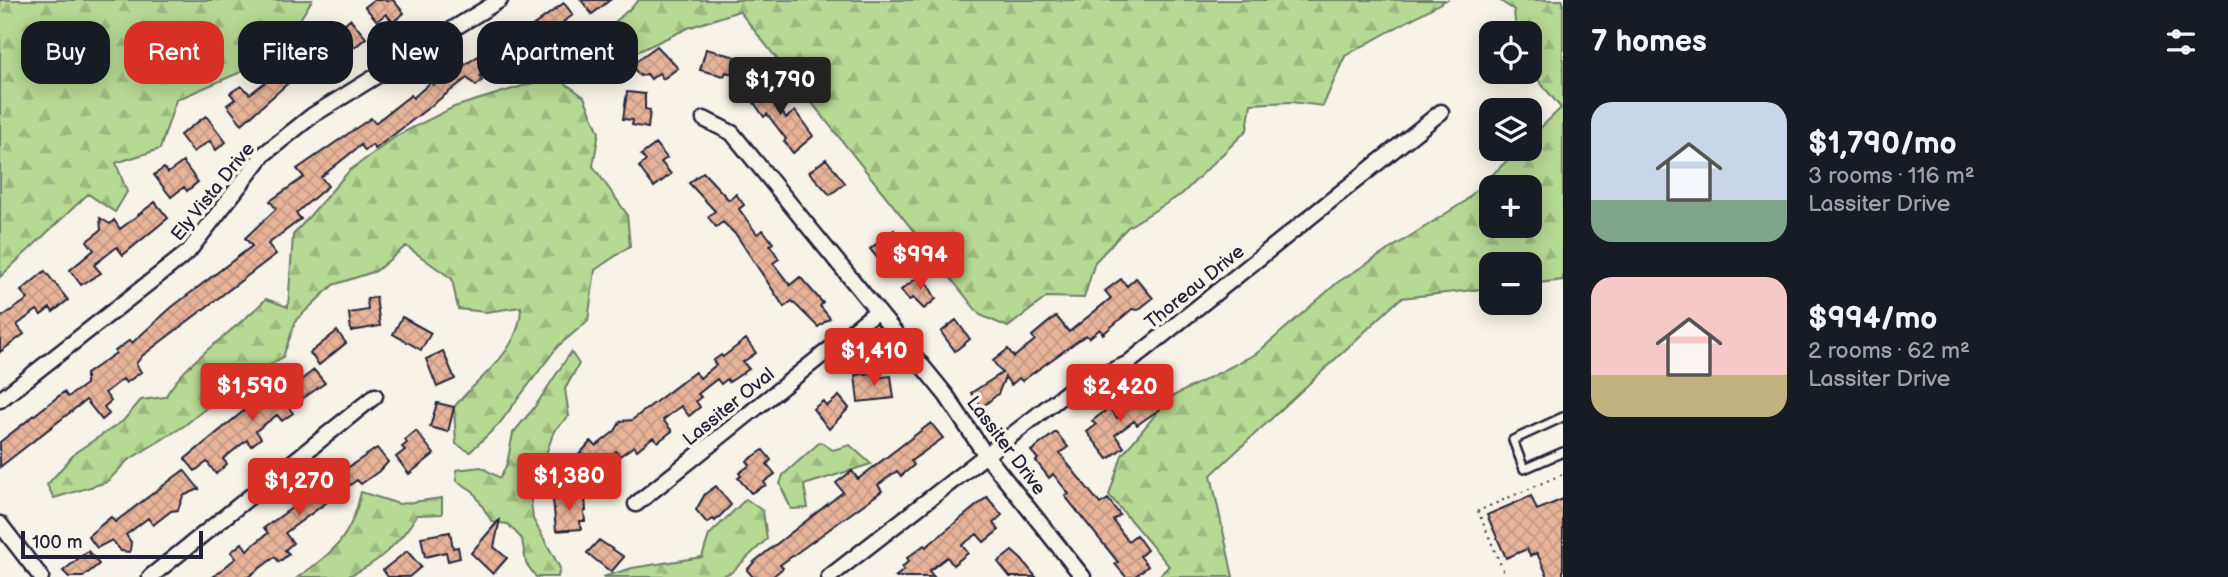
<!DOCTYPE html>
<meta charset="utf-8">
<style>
:root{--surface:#171b24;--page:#242831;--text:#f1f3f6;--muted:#9ea1a6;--accent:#d93025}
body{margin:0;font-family:"Balsamiq Sans",sans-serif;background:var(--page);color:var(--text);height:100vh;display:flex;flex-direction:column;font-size:26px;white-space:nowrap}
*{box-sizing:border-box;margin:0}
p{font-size:23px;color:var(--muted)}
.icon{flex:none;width:38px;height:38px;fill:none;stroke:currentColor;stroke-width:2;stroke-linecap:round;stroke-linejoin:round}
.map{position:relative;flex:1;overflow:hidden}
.panel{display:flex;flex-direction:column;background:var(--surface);width:665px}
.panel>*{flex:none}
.guide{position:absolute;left:21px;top:21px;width:665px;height:63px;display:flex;gap:14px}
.fabs{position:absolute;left:1479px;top:21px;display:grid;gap:14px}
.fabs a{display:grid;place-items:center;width:63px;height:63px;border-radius:14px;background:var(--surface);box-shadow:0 4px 18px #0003;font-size:35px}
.scale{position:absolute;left:21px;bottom:18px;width:182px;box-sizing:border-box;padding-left:7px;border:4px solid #22223b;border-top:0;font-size:19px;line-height:24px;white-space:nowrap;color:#22223b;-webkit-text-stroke:5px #f7f3e8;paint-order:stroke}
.price{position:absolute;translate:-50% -60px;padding:0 16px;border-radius:7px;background:var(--accent);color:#fff;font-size:23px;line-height:46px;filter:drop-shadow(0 2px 4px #0008)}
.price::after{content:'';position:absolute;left:50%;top:42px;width:21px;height:16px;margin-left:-10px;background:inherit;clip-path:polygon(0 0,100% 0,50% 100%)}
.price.selected{background:#222;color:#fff}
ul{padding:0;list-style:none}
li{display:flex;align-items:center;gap:21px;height:175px;padding:0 28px}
li span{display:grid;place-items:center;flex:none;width:196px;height:140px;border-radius:21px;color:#555}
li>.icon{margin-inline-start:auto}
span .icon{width:84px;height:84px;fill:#fffc;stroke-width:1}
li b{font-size:30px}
h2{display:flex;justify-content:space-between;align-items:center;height:84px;padding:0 28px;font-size:30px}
.chip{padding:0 24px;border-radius:21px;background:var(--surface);box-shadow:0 4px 18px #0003;font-size:24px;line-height:63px}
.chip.selected{background:var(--accent);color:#fff}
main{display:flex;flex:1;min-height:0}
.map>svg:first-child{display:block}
.forest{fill:url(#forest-firs);stroke:#6c7e67;stroke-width:2;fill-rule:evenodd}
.building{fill:url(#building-cross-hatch);stroke:#22223b;stroke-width:2}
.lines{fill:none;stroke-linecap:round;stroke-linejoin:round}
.lane-casing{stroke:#22223b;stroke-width:12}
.street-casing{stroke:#22223b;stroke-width:19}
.path{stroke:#22223b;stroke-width:2;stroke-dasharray:2 5;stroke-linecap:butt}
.lane{stroke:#f7f3e8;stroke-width:7}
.street{stroke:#f7f3e8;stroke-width:14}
.labels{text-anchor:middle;stroke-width:7;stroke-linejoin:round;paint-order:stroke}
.street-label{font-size:19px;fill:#22223b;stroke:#f7f3e8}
</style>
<main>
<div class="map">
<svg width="1563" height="577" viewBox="0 0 1563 577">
<defs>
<pattern id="forest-firs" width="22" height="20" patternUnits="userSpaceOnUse" patternTransform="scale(1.75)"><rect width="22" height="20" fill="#b6d993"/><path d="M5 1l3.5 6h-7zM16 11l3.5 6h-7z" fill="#9cba80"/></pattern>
<pattern id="building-cross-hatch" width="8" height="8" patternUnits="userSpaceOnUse" patternTransform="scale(1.75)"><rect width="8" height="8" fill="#e7b49a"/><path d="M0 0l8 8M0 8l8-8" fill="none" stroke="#c69a86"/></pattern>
</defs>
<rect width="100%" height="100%" fill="#f7f3e8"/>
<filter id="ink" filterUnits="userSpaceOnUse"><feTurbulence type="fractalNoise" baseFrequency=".0143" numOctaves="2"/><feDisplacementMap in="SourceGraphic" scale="14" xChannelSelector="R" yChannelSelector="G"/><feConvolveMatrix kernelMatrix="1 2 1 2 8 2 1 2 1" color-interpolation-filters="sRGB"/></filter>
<g filter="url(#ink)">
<!-- forest -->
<path class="forest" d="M0,0H312L294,29L262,35L241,72L176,100L160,149L116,163L127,192L115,212L88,194L0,277Z
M639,0H1446L1345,56L1323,106L1291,102L1251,104L1247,130L1182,194L1128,227L1095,262L1084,298L1047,297L1008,327L980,315L739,11L688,28L595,72L599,37Z
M1499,0H1563V280L1530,284V264H1491V288L1401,298L1211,475L1233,577H1158L1169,566L1109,495L1122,455L1169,398L1256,354L1338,282L1464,202L1519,149H1530V138L1561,108L1530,70V33H1516L1514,10ZM1491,187H1530V226H1491Z
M555,76L584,97L599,132L593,166L627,214L630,246L595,270L588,321L558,346L499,424L470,452L456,444L454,407C480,375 521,352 521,307L486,312L458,309L452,279L406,246L376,271L333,285L296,320L283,357L226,392L184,426L127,461L107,482L54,498L47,485L76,452L123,421L141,400L165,397C190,356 233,333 266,299L288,307L293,235L349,171L398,135L454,107Z
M571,352L579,364L565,389L569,416L554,431L546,454L553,470L546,481L535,477L529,484L533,519L560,568L558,577H536L526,563L522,539L508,524L492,522L473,491L457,481L456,470L481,467L500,478L507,464L513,433L534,408Z
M820,442L833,450L850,445L871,464L804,485L808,508L791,509L780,484L783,475Z
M361,492L399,504L442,498V514L417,515C402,540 376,566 348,576C334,577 312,577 298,577C335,551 351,538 361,492Z
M746,499L763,511L767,539L732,572L720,577H603L632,568L702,557L709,535Z"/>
<!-- building -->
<path class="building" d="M374,0H393L404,13L393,22L386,14L377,21L365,7Z
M581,0H610L592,14Z
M564,3L573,15L563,22L565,26L536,46L544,57L520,77L504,56L517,46L510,37L521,28L524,32Z
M350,19L366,38L355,47L352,43L340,54L327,38Z
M657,46L678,68L663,79L659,73L651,79L647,74L640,76L631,65Z
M298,47L316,69L304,78L301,74L287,84L242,124L227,105L235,99L230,93L241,86L250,94L278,72L273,66Z
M706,49L736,57L732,74L726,72L724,76L700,70Z
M483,53L493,65L480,76L482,81L476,86L467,78L375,149L372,145L365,151L361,145L321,177L328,186L296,213L301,219L268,244L276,254L142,356L136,364L141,372L126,383L123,379L105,393L111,401L104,407L109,414L102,420L86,400L0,467V442L64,392L68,397L86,384V374L116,353L115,351L130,340L132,343L172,307L252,246L245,238L276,209L270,201L304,177L297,169L371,118L375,123L411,95L413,98L431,82L433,85L450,70L452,73Z
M761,79L786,118L795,111L813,136L793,153L784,141L786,139L767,114L764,117L746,91Z
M627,92L645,94V109L650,110L648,128L632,125L633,120L623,119Z
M206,116L226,142L216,150L210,141L193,152L180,135Z
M656,144L667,158L661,162L671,174L654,187L639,167L646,161L641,155Z
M826,159L845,183L830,195L809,172Z
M183,162L198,182L187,191L184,187L171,197L154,175L164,168L168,173Z
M703,172L729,200L736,194L744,205L739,209L757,234L763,230L773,243L770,245L779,259L773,263L790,285L800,277L823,303L820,306L830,318L818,327L792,301L784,307L737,236L723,222L716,227L708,217L715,211L689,183Z
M155,202L168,218L123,255L117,247L94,265L101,273L81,285L70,270L94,250L87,241L101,230L100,218L110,224L114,220L120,229Z
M894,230L911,254L900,263L890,251L879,260L870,249Z
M45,271L68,300L53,312L50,308L41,315L37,310L17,325L24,334L0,352V318L28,299L21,291Z
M922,274L936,299L924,309L913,298L909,300L901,290Z
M1136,278L1153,298L1138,310L1132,309L1103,334L1100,329L1089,338L1086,335L1022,381L1019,378L1011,385L1005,377L998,394L982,407L971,393L1002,373L993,361L1008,349L1014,357L1035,340L1032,336L1056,316L1069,332L1111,298L1105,291L1121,279L1127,286Z
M376,297L380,326L351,331L349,313L368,310L367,299Z
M402,317L431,333L421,350L393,334Z
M956,320L970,339L955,351L941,332Z
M337,331L346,343L319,365L310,353Z
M746,339L756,353L743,362L749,369L729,382L727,379L721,384L717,379L698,394L701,397L696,401L700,407L689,416L681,406L663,420L672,431L658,442L653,437L637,450L634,446L620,456L616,451L602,468L597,464L586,478L570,465L591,441L596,446L615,431L621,421L632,420L695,372L700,378L716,365L713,361L721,355L723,357Z
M443,351L455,379L437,387L426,359Z
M314,370L325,383L289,408L293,413L282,421L277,415L256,431L261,438L251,446L247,440L223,459L227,464L216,474L207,462L195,471L185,459L273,387L280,396Z
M873,373L874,378L891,376L894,398L858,402L855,375Z
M1147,392L1160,409L1137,425L1134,421L1115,435L1124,447L1108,459L1087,432L1096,425L1092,421L1109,408L1117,418Z
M839,396L849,408L829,429L813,409L823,401L827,406Z
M437,403L454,407L448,432L430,427Z
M931,423L943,438L911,461L914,465L901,476L897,471L878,485L882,491L780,565L783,568L772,577H753L747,570L755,561L843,492L836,483L852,471L858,479Z
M416,431L434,454L409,474L396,457L405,450L402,447L407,443L405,440Z
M1056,432L1068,447L1060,453L1067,463L1100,504L1108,499L1120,515L1113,520L1128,541L1136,535L1147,550L1140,556L1148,566L1134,577H1126L1115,564L1118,562L1065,496L1069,494L1053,474L1049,478L1036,461L1038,459L1031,451Z
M377,448L388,462L382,469L361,484L357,480L285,533L293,543L285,550L289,554L279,562L275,557L248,577H213L236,558L231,552L242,543L247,550L268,533L264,528L314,492L339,469L341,472Z
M763,450L771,460L767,464L775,474L764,482L766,485L751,493L738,478L741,476L739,473L750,465L747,461Z
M184,470L199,489L183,496L178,510L171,511L153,525L148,518L126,535L131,542L130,552L121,551L112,540L97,548L88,536L111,517L115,522Z
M716,486L731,505L715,521L713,519L707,523L696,510L705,494Z
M585,496L586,511H584L585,521H580L581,529L556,531L553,499Z
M1531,496L1537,510L1563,499V577H1548L1537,553L1530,556L1527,549L1506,558L1487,515Z
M987,497L1002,515L993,523L999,530L984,542L977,534L962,545L968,553L953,565L947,557L929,571L934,577H895L904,570L902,567L909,561L907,558L924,545L926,547Z
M500,519L494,547L507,558L493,574L471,553Z
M450,532L453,548L458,547L460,558L448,561L446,552L425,557L421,537Z
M599,540L624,557L611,572L587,553Z
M88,551L99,564L83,577H69L63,571Z
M407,551L421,567L409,577H388L383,570Z
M1012,551L1022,560L1036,577H1010L998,562Z"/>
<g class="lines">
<defs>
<path id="lane" d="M1563,417L1513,440L1524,469L1563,452"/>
<path id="street" d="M704,119L732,133L946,395L985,454L1083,577
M0,400L188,252L264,154L313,115L500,0
M636,504L876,312
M0,524L41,577
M150,577L375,396
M829,577L1071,389L1127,364L1441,112"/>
</defs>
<!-- lane casing -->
<use href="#lane" class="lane-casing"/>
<!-- street casing -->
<use href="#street" class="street-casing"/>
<!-- path -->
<path class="path" d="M1506,577L1478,511L1563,474"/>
<!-- lane -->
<use href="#lane" class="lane"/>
<!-- street -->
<use href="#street" class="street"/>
</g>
</g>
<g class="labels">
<!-- street labels -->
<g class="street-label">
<text transform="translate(212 191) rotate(-51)" y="7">Ely Vista Drive</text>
<text transform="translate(1194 286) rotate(-39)" y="7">Thoreau Drive</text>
<text transform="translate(728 406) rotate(-39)" y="7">Lassiter Oval</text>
<text transform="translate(1007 445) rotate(53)" y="7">Lassiter Drive</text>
</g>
</g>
</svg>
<div class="fabs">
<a><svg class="icon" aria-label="locate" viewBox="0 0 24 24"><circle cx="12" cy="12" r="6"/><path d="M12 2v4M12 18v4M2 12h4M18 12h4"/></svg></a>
<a><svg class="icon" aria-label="layers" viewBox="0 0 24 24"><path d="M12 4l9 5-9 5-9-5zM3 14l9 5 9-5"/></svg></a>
<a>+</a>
<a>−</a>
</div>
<div class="scale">100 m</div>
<b class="price selected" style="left:780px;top:117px">$1,790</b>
<b class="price" style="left:920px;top:292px">$994</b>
<b class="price" style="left:874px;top:388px">$1,410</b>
<b class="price" style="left:252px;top:423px">$1,590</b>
<b class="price" style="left:1120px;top:424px">$2,420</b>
<b class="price" style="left:569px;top:513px">$1,380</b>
<b class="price" style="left:299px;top:518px">$1,270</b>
<div class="guide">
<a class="chip">Buy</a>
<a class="chip selected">Rent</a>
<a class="chip">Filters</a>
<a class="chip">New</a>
<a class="chip">Apartment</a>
</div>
</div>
<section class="panel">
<h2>7 homes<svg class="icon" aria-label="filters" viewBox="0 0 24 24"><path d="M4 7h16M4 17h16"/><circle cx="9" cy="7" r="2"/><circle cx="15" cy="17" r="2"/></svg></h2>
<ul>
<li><span style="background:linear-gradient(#c9d6e8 70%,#7fa58c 0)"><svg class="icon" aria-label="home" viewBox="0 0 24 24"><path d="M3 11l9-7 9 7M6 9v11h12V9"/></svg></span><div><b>$1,790/mo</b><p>3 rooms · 116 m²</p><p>Lassiter Drive</p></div></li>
<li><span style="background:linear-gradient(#f6c9c9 70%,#c2b280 0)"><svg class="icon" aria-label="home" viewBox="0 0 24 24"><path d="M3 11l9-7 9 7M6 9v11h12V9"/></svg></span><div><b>$994/mo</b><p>2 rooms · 62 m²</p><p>Lassiter Drive</p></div></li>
</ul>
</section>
</main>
